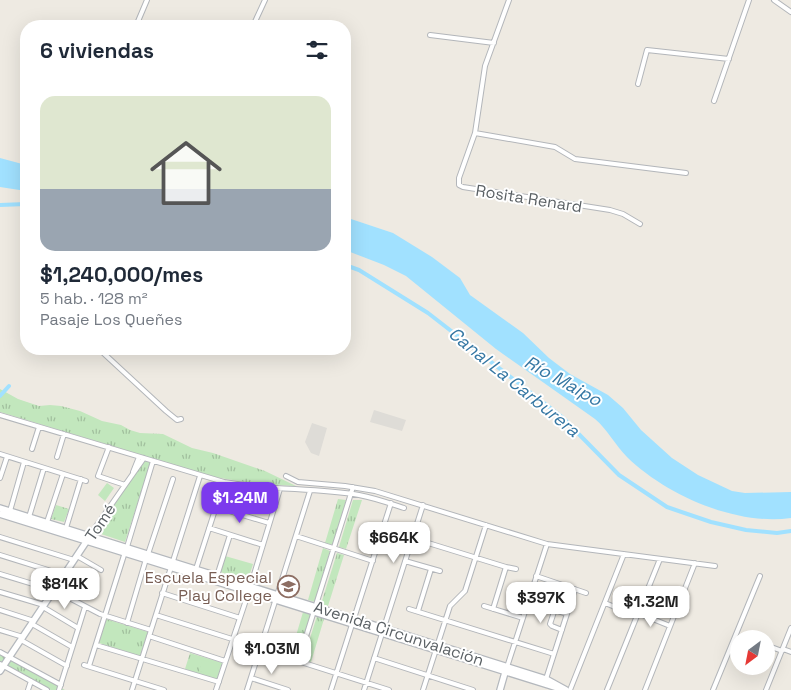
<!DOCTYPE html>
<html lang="es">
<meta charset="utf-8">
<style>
:root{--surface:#fff;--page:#f2f2f3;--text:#1f2937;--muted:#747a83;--line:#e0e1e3;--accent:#7c3aed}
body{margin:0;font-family:"Space Grotesk",sans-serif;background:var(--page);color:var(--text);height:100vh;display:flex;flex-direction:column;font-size:19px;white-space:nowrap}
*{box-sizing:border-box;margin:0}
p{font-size:16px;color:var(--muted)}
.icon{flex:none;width:28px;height:28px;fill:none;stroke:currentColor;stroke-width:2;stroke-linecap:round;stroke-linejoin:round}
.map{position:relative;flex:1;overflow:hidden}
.panel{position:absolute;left:20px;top:20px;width:331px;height:335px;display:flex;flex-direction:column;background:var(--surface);border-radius:20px;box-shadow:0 5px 20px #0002}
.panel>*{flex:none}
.needle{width:32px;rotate:212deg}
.buttons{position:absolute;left:730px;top:630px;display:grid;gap:10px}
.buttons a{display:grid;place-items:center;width:45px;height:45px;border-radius:50%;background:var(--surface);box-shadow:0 5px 20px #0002;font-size:25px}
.price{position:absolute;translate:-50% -42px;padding:0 11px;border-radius:10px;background:#fff;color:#222;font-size:16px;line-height:32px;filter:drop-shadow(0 1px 2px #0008)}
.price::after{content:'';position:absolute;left:50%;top:30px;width:15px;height:11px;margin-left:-8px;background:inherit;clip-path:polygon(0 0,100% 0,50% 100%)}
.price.current{background:var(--accent);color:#fff}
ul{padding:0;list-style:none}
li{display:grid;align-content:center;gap:10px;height:265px;padding:0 20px}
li+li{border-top:1px solid var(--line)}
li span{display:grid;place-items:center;height:155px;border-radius:15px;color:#555}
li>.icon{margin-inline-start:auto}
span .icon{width:90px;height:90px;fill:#fffc;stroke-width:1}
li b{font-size:21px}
h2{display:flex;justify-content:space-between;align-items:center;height:60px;padding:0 20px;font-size:21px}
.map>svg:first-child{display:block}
.industrial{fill:#dedcd7}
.grass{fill:url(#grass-tufts)}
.garden{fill:#c2e7bd}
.water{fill:#a1e1ff}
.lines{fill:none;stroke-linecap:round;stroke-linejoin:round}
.canal{stroke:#a1e1ff;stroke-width:4}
.street-casing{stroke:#b3b6ba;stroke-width:6}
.secondary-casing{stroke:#b4b8bd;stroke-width:8}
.street{stroke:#fff;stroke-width:4}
.secondary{stroke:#fff;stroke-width:5.5}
.labels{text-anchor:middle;stroke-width:4;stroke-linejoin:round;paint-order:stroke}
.street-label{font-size:16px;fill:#5a6064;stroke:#fff}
.education-label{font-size:16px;fill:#785e54;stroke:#fff;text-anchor:end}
.water-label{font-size:18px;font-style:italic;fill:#3577a3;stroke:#fff}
</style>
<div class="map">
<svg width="791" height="690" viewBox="0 0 791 690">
<defs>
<pattern id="grass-tufts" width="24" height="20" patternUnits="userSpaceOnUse" patternTransform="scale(1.25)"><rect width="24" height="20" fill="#c2e7bd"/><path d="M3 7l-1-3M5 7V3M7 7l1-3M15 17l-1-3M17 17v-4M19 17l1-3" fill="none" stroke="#a1bf9d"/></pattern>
</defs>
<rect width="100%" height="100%" fill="#eeeae2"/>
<!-- industrial -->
<path class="industrial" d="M374,410L406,420L402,431L370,422Z
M312,423L327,428L319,456L311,453L305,442Z"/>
<!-- grass -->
<path class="grass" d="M0,389L18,399L39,406L50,405L61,406L80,411L102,421L121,425L130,430L140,433L163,434L192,448L213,453L265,471L296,486L257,484L214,477L0,412Z
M144,460L151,462L125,542L95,532Z
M338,499L346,500L333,545L325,543Z
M353,500H362L346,549L339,547Z
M56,505L69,509L64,522L51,519Z
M323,548L330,551L315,602L308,600Z
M337,553L344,555L328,606L321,604Z
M225,556L253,564L248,580L220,572Z
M303,612L311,615L297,658L290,656Z
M317,616L324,619L311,662L303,660Z
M106,619L148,632L140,656L99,643Z
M0,653L5,656L65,690H51L0,662Z
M190,653L223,663L217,680L185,669Z"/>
<!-- garden -->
<path class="garden" d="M107,483L114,488L105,501L98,495Z
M202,660L220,665L217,676L199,671Z"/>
<!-- water -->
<path class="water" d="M0,158L26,165V191L0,187Z
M345,217L393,233L432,257L460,278L470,295L523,333L549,358L570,374L608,395L623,408L641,430L672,458L698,475L732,491L745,493L791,492V518C736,526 666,495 627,457C615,445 608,430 595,419L496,349L406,276L384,265L345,250Z"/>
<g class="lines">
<!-- canal -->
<path class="canal" d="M0,205L26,204
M345,265L359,270L428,313L562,417L619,475L667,507L711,522L746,530L777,533L791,531
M0,396L9,386"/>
<defs>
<path id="street" d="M509,0L485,66L475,133L459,178V185L463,187L610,210L623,214L640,224
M774,0L791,12
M136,26L147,0
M253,26L265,0
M430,35L494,43
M638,84L647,50L729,59
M714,101L749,0
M475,133L555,147L575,159L686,173
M99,349L166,411L177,420L181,419
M0,415L224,482C269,490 314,488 359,495C375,498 389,503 404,508
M109,447L98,476L125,485
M32,449L39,427
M0,454L86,481
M57,457L64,434
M133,472L139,457
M286,476L298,482L345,486L375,491L547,544L715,566
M0,478L7,457
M216,507L269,523
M10,511L24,462
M29,517L44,468
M47,522L63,474
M66,528L81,479
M209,528L263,545
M90,535L144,458
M296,536L373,561
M0,537L74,560
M412,538L506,567L516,569
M127,547L153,461
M148,554L173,479
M0,555L64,575
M77,556L101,570
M405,561L440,571
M196,569L224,482
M66,572L96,590
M0,574L56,591L100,614L151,630
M217,576L230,535
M536,576L586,593
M0,592L44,605
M162,593L240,618
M557,603L550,624L552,626L562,630
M605,603L637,616
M484,606L523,618
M43,607L78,628
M409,609L554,654
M493,609L506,567
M0,610L34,621
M554,610L567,614
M418,611L431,569
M638,613L670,626
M156,615L232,639
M127,623L146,559
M32,624L72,647
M0,630L23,637
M149,636L225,661
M21,640L67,666
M96,645L219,682
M766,645L782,651
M260,649L389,690
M783,649L791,652
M0,652L61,685
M374,658L473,690
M298,662L353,487
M0,664L47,690
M84,665L164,690
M89,666L125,552
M507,667L547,544
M251,678L288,690
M546,679L575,589
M28,690L31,681
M59,690L85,607
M132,690L200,476
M216,690L248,594L280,489
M247,690L310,491
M331,690L391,503
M364,690L423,505
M423,690L450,606L465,591L486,525
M570,690L624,554
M607,690L660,559
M645,690L695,563
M713,690L760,576
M766,690L791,628"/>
<path id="secondary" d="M0,508L546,679L566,690
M0,514L561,689
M0,671L88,539
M500,690L506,669"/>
</defs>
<!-- street casing -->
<use href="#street" class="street-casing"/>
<!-- secondary casing -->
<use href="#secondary" class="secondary-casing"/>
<!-- street -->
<use href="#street" class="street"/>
<!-- secondary -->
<use href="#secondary" class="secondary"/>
</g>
<!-- icons -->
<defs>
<symbol id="school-ring" viewBox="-11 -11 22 22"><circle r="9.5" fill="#fff" stroke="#8d6e63" stroke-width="1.5"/><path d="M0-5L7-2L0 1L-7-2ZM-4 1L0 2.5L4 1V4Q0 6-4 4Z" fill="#8d6e63"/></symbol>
</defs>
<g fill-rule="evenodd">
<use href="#school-ring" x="276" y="574" width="25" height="25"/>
</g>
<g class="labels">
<!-- street labels -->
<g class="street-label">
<text transform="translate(529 198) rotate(9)" y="6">Rosita Renard</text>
<text transform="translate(100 522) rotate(-56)" y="6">Tomé</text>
<text transform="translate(399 633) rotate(18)" y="6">Avenida Circunvalación</text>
</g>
<!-- education labels -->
<g class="education-label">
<text x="272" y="583">Escuela Especial<tspan x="272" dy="18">Play College</tspan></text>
</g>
<!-- water labels -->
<g class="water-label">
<text transform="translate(563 381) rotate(29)" y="6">Río Maipo</text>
<text transform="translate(514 382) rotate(39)" y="6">Canal La Carburera</text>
</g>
</g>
</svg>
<div class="buttons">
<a><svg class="needle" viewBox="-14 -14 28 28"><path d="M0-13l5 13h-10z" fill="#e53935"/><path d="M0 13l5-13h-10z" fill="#747a83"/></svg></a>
</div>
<b class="price current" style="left:240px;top:524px">$1.24M</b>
<b class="price" style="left:394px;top:564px">$664K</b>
<b class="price" style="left:65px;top:610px">$814K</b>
<b class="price" style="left:541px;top:624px">$397K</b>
<b class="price" style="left:651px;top:628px">$1.32M</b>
<b class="price" style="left:272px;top:675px">$1.03M</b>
<section class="panel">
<h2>6 viviendas<svg class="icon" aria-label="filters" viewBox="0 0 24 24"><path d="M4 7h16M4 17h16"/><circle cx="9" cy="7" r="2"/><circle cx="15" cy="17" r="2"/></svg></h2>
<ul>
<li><span style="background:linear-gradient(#dfe7d0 60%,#9aa5b1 0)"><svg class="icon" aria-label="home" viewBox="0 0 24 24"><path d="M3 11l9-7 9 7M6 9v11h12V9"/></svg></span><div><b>$1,240,000/mes</b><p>5 hab. · 128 m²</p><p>Pasaje Los Queñes</p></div></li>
</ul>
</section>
</div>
